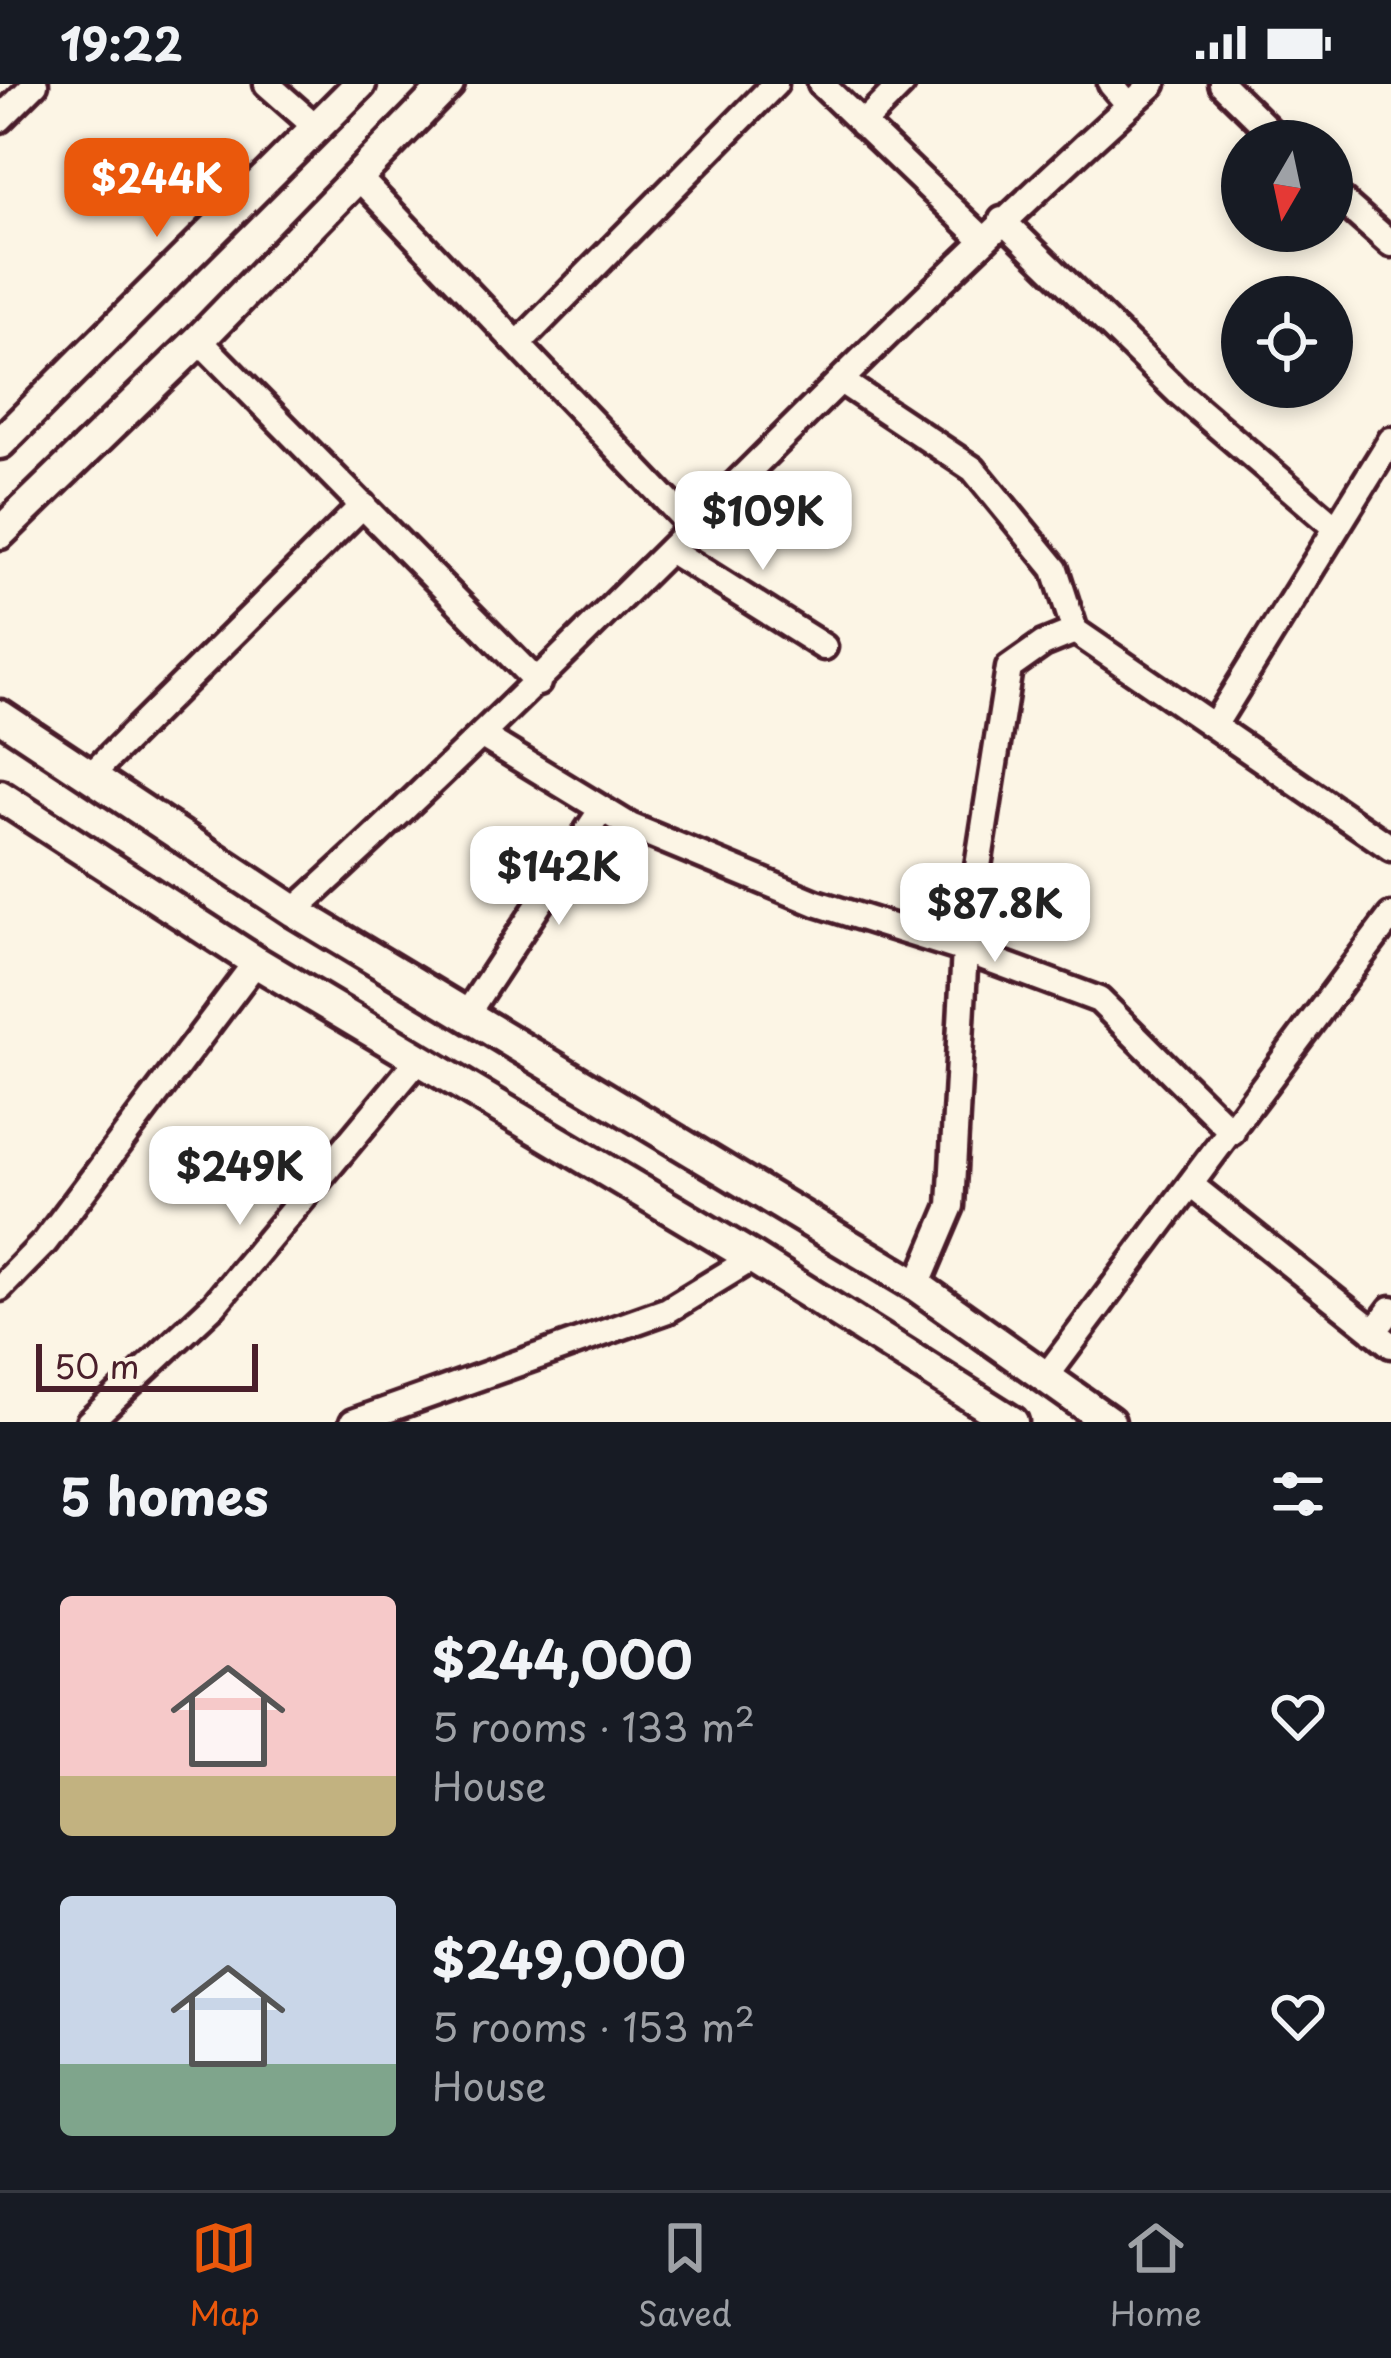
<!DOCTYPE html>
<meta charset="utf-8">
<style>
:root{--surface:#171b24;--page:#242831;--text:#f1f3f6;--muted:#9ea1a6;--line:#363941;--accent:#ea580c}
body{margin:0;font-family:"Playpen Sans",sans-serif;background:var(--page);color:var(--text);height:100vh;display:flex;flex-direction:column;font-size:45px;white-space:nowrap}
*{box-sizing:border-box;margin:0}
p{font-size:39px;color:var(--muted)}
.icon{flex:none;width:66px;height:66px;fill:none;stroke:currentColor;stroke-width:2;stroke-linecap:round;stroke-linejoin:round}
.map{position:relative;height:1338px;overflow:hidden}
.sheet{display:flex;flex-direction:column;background:var(--surface);flex:1}
.sheet>*{flex:none}
.needle{width:78px;rotate:189deg}
.buttons{position:absolute;left:1221px;top:36px;display:grid;gap:24px}
.buttons a{display:grid;place-items:center;width:132px;height:132px;border-radius:50%;background:var(--surface);box-shadow:0 6px 18px #0003;font-size:60px}
.scale{position:absolute;left:36px;bottom:30px;width:222px;box-sizing:border-box;padding-left:12px;border:6px solid #4a1f2b;border-top:0;font-size:33px;line-height:42px;white-space:nowrap;color:#4a1f2b;-webkit-text-stroke:9px #fcf5e5;paint-order:stroke}
.price{position:absolute;translate:-50% -102px;padding:0 27px;border-radius:24px;background:#fff;color:#222;font-size:39px;line-height:78px;filter:drop-shadow(0 3px 6px #0008)}
.price::after{content:'';position:absolute;left:50%;top:72px;width:36px;height:27px;margin-left:-18px;background:inherit;clip-path:polygon(0 0,100% 0,50% 100%)}
.price.current{background:var(--accent);color:#fff}
ul{padding:0;list-style:none}
li{display:flex;align-items:center;gap:36px;height:300px;padding:0 60px}
li span{display:grid;place-items:center;flex:none;width:336px;height:240px;border-radius:12px;color:#555}
li>.icon{margin-inline-start:auto}
span .icon{width:144px;height:144px;fill:#fffc;stroke-width:1}
li b{font-size:51px}
h2{display:flex;justify-content:space-between;align-items:center;height:144px;padding:0 60px;font-size:51px}
.status{display:flex;justify-content:space-between;align-items:center;height:84px;padding:0 60px;background:var(--surface);direction:ltr}
.status svg{height:33px;fill:currentColor}
.dock{display:flex;justify-content:space-around;align-items:center;height:168px;border-top:3px solid var(--line);background:var(--surface);font-size:33px;color:var(--muted)}
.dock a{display:grid;justify-items:center;gap:6px}
.dock .current{color:var(--accent)}
.map>svg:first-child{display:block}
.lines{fill:none;stroke-linecap:round;stroke-linejoin:round}
.minor-casing{stroke:#4a1f2b;stroke-width:33}
.tertiary-casing{stroke:#4a1f2b;stroke-width:39}
.minor{stroke:#fcf5e5;stroke-width:24}
.tertiary{stroke:#fcf5e5;stroke-width:30}
</style>
<div class="status"><b>19:22</b><svg viewBox="0 0 49 12"><path d="M0 12V9h3v3zM5 12V6h3v6zM10 12V3h3v9zM15 12V0h3v12zM26 1h20v11H26zM47 4h2v5h-2z"/></svg></div>
<div class="map">
<svg width="1391" height="1338" viewBox="0 0 1391 1338">
<rect width="100%" height="100%" fill="#fcf5e5"/>
<filter id="ink" filterUnits="userSpaceOnUse"><feTurbulence type="fractalNoise" baseFrequency=".00833" numOctaves="2"/><feDisplacementMap in="SourceGraphic" scale="24" xChannelSelector="R" yChannelSelector="G"/><feConvolveMatrix kernelMatrix="1 2 1 2 8 2 1 2 1" color-interpolation-filters="sRGB"/></filter>
<g filter="url(#ink)">
<g class="lines">
<defs>
<path id="minor" d="M267,0L317,44
M821,0L983,155
M1111,0L1129,21
M1222,0L1280,57
M0,35L35,0
M862,40L902,0
M357,92L693,444
M1332,108L1391,160
M1002,136L1179,309L1334,442
M199,256L538,599
M518,260L775,0
M841,297L973,385L1055,485L1075,547L1391,764
M670,466L824,563
M1215,640L1391,356
M484,653L630,742L816,819L965,866L1099,916L1232,1048
M92,690L363,421
M294,827C588,559 857,266 1153,0
M466,931L602,725
M1191,1101L1391,1261
M917,1202L951,1122L965,866L1009,584L1043,560L1075,547
M0,1204L45,1158L256,878
M1374,1248L1391,1225
M1048,1290L1391,832
M89,1338L214,1221L418,976
M353,1338L668,1226L753,1174"/>
<path id="tertiary" d="M0,359L360,0
M0,449L199,256L448,0
M0,632L294,827L917,1202L1109,1338
M0,712L256,878L753,1174L1012,1338"/>
</defs>
<!-- minor casing -->
<use href="#minor" class="minor-casing"/>
<!-- tertiary casing -->
<use href="#tertiary" class="tertiary-casing"/>
<!-- minor -->
<use href="#minor" class="minor"/>
<!-- tertiary -->
<use href="#tertiary" class="tertiary"/>
</g>
</g>
</svg>
<div class="buttons">
<a><svg class="needle" viewBox="-14 -14 28 28"><path d="M0-13l5 13h-10z" fill="#e53935"/><path d="M0 13l5-13h-10z" fill="#9ea1a6"/></svg></a>
<a><svg class="icon" aria-label="locate" viewBox="0 0 24 24"><circle cx="12" cy="12" r="6"/><path d="M12 2v4M12 18v4M2 12h4M18 12h4"/></svg></a>
</div>
<div class="scale">50 m</div>
<b class="price current" style="left:157px;top:156px">$244K</b>
<b class="price" style="left:763px;top:489px">$109K</b>
<b class="price" style="left:559px;top:844px">$142K</b>
<b class="price" style="left:995px;top:881px">$87.8K</b>
<b class="price" style="left:240px;top:1144px">$249K</b>
</div>
<section class="sheet">
<h2>5 homes<svg class="icon" aria-label="filters" viewBox="0 0 24 24"><path d="M4 7h16M4 17h16"/><circle cx="9" cy="7" r="2"/><circle cx="15" cy="17" r="2"/></svg></h2>
<ul>
<li><span style="background:linear-gradient(#f6c9c9 75%,#c2b280 0)"><svg class="icon" aria-label="home" viewBox="0 0 24 24"><path d="M3 11l9-7 9 7M6 9v11h12V9"/></svg></span><div><b>$244,000</b><p>5 rooms · 133 m²</p><p>House</p></div><svg class="icon" aria-label="heart" viewBox="0 0 24 24"><path d="M12 20l-8-8c-3-5 5-10 8-4 3-6 11-1 8 4z"/></svg></li>
<li><span style="background:linear-gradient(#c9d6e8 70%,#7fa58c 0)"><svg class="icon" aria-label="home" viewBox="0 0 24 24"><path d="M3 11l9-7 9 7M6 9v11h12V9"/></svg></span><div><b>$249,000</b><p>5 rooms · 153 m²</p><p>House</p></div><svg class="icon" aria-label="heart" viewBox="0 0 24 24"><path d="M12 20l-8-8c-3-5 5-10 8-4 3-6 11-1 8 4z"/></svg></li>
</ul>
</section>
<nav class="dock">
<a class="current"><svg class="icon" aria-label="map" viewBox="0 0 24 24"><path d="M3 6l6-2 6 2 6-2v14l-6 2-6-2-6 2zM9 4v14M15 6v14"/></svg>Map</a>
<a><svg class="icon" aria-label="saved" viewBox="0 0 24 24"><path d="M7 4h10v16l-5-4-5 4z"/></svg>Saved</a>
<a><svg class="icon" aria-label="home" viewBox="0 0 24 24"><path d="M3 11l9-7 9 7M6 9v11h12V9"/></svg>Home</a>
</nav>
